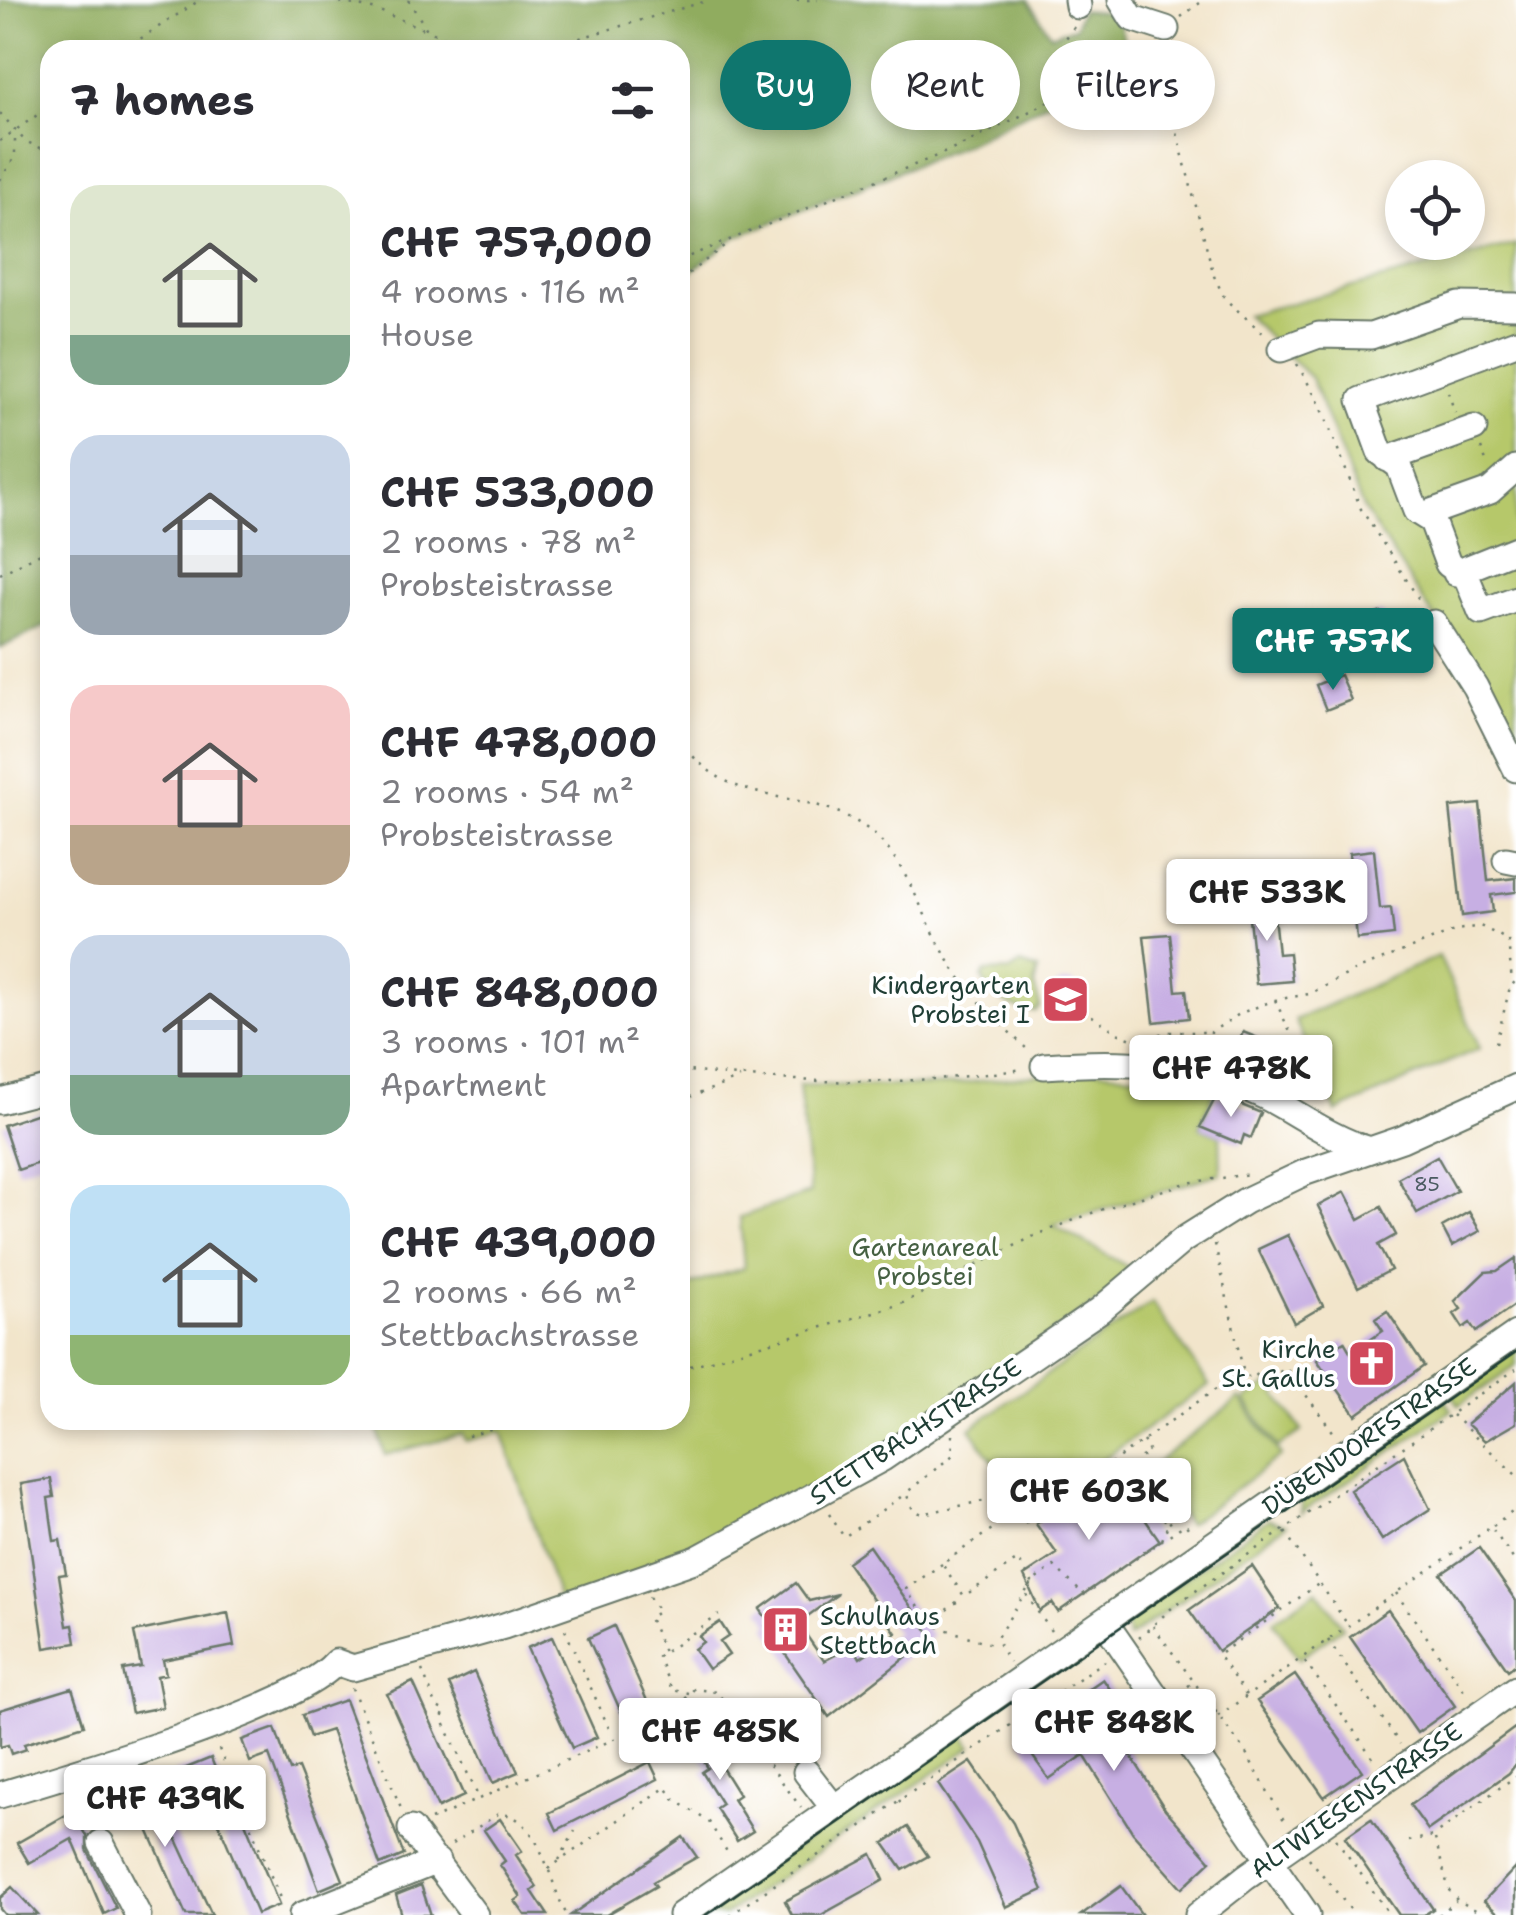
<!DOCTYPE html>
<meta charset="utf-8">
<style>
:root{--surface:#fff;--page:#f2f2f3;--text:#2b2b33;--muted:#7c7c81;--accent:#0f766e}
body{margin:0;font-family:"Shantell Sans",sans-serif;background:var(--page);color:var(--text);height:100vh;display:flex;flex-direction:column;font-size:38px;white-space:nowrap}
*{box-sizing:border-box;margin:0}
p{font-size:32px;color:var(--muted)}
.icon{flex:none;width:55px;height:55px;fill:none;stroke:currentColor;stroke-width:2;stroke-linecap:round;stroke-linejoin:round}
.map{position:relative;flex:1;overflow:hidden}
.side{position:absolute;left:40px;top:40px;width:650px;height:1390px;display:flex;flex-direction:column;background:var(--surface);border-radius:30px;box-shadow:0 5px 15px #0003}
.side>*{flex:none}
.guide{position:absolute;left:720px;top:40px;width:645px;height:90px;display:flex;gap:20px}
.buttons{position:absolute;left:1385px;top:160px;display:grid;gap:20px}
.buttons a{display:grid;place-items:center;width:100px;height:100px;border-radius:50%;background:var(--surface);box-shadow:0 5px 15px #0003;font-size:50px}
.price{position:absolute;translate:-50% -85px;padding:0 22px;border-radius:10px;background:#fff;color:#222;font-size:32px;line-height:65px;filter:drop-shadow(0 2px 5px #0008)}
.price::after{content:'';position:absolute;left:50%;top:60px;width:30px;height:22px;margin-left:-15px;background:inherit;clip-path:polygon(0 0,100% 0,50% 100%)}
.price.selected{background:var(--accent);color:#fff}
ul{padding:0;list-style:none}
li{display:flex;align-items:center;gap:30px;height:250px;padding:0 30px}
li span{display:grid;place-items:center;flex:none;width:280px;height:200px;border-radius:30px;color:#555}
li>.icon{margin-inline-start:auto}
span .icon{width:120px;height:120px;fill:#fffc;stroke-width:1}
li b{font-size:42px}
h2{display:flex;justify-content:space-between;align-items:center;height:120px;padding:0 30px;font-size:42px}
.tag{padding:0 35px;border-radius:45px;background:var(--surface);box-shadow:0 5px 15px #0003;font-size:35px;line-height:90px}
.tag.selected{background:var(--accent);color:#fff}
.map>svg:first-child{display:block}
.green{fill:#b6c86b;stroke:#6a8250;stroke-width:2.5}
.forest{fill:#90ac5f;stroke:#58744a;stroke-width:2.5}
.building{fill:#c7afe3}
.lines{fill:none;stroke-linecap:round;stroke-linejoin:round}
.minor-casing{stroke:#697869;stroke-width:29}
.path{stroke:#697869;stroke-width:2.5;stroke-dasharray:2.5 8;stroke-linecap:butt}
.minor{stroke:#fff;stroke-width:25}
.tram{stroke:#1f3d34;stroke-width:2.5}
.labels{text-anchor:middle;stroke-width:8;stroke-linejoin:round;paint-order:stroke}
.number-label{font-size:20px;fill:#495a60}
.poi-label{font-size:25px;fill:#1f3d34;stroke:#fff;text-anchor:end}
.park-label{font-size:25px;fill:#456042;stroke:#fff}
.street-label{font-size:25px;fill:#1f3d34;stroke:#fff}
</style>
<div class="map">
<svg width="1516" height="1915" viewBox="0 0 1516 1915">
<rect width="100%" height="100%" fill="#fff"/>
<filter id="ink" filterUnits="userSpaceOnUse"><feTurbulence type="fractalNoise" baseFrequency=".01" numOctaves="2"/><feDisplacementMap in="SourceGraphic" scale="20" xChannelSelector="R" yChannelSelector="G"/><feConvolveMatrix kernelMatrix="1 2 1 2 8 2 1 2 1" color-interpolation-filters="sRGB"/></filter>
<filter id="wash" filterUnits="userSpaceOnUse"><feTurbulence type="fractalNoise" baseFrequency=".0048" numOctaves="4" result="noise"/><feDisplacementMap in="SourceGraphic" scale="40" xChannelSelector="R" yChannelSelector="G"/><feGaussianBlur stdDeviation="2.25" result="paint"/><feColorMatrix in="noise" values="0 0 0 0 0 0 0 0 0 0 0 0 0 0 0 0 0 1.4 0 .05"/><feComposite in="paint" operator="in"/></filter>
<g filter="url(#wash)">
<rect width="100%" height="100%" fill="#f2e5cb"/>
<!-- green -->
<path class="green" d="M1516,244V760L1478,685L1364,510L1311,378L1246,315Z
M1439,956L1480,1048L1336,1112L1295,1020Z
M1021,964L1038,970L1034,985L1040,1006L1036,1011C1016,1013 990,997 982,978L985,972L1010,971Z
M1087,1069L1216,1086L1200,1127L1220,1135L1221,1173L1053,1225L1139,1273L880,1453L661,1568L560,1604L502,1431L466,1441L463,1434L385,1455L375,1420H680V1288L744,1268L740,1217L810,1193L799,1085L936,1086Z
M1152,1302L1209,1385L1028,1511L970,1428Z
M1516,1347V1366L1459,1405L1449,1390Z
M1269,1384L1302,1431L1278,1447L1245,1400Z
M1240,1398L1281,1456L1188,1524L1148,1469Z
M1444,1398L1452,1410L1301,1513L1303,1495Z
M1268,1519L1286,1525L1128,1638L1125,1621Z
M1317,1590L1343,1627L1299,1658L1273,1621Z
M962,1732L972,1747L725,1915H698Z"/>
<!-- forest -->
<path class="forest" d="M0,0H1028L1051,35L1075,27L1081,10L1117,13L1128,56L1062,95L961,146L734,238L680,280V50H50V624L0,648Z"/>
<g id="blocks">
<!-- building -->
<path class="building" d="M1381,612L1401,646L1386,653L1380,638L1358,647L1352,633L1332,641L1325,624L1345,615L1350,625Z
M1340,675L1351,700L1326,710L1316,685Z
M1480,804L1488,881L1516,878V892L1491,895L1493,912L1462,916L1450,807Z
M1374,850L1380,909L1391,908L1394,935L1357,939L1349,853Z
M1272,896L1278,954L1289,953L1292,981L1256,984L1247,899Z
M1170,934L1176,991L1186,990L1189,1018L1154,1022L1144,936Z
M1049 999a17 17 0 1 1 34 0a17 17 0 1 1-34 0Z
M1243,1032L1288,1050L1280,1070L1258,1061L1251,1072L1229,1065Z
M1217,1095L1261,1113L1251,1138L1244,1135L1241,1144L1200,1127Z
M50,1109V1159L18,1170L3,1125Z
M1437,1156L1457,1191L1417,1213L1398,1178Z
M1345,1192L1359,1219L1381,1207L1396,1235L1378,1245L1391,1270L1358,1287L1318,1206Z
M1469,1212L1480,1231L1452,1246L1442,1227Z
M1288,1235L1323,1306L1294,1323L1258,1249Z
M1516,1258V1304L1476,1332L1470,1323L1463,1328L1454,1314L1461,1309L1455,1301L1485,1272L1497,1271Z
M1387,1311L1424,1366L1356,1415L1317,1360L1344,1341L1351,1353L1383,1331L1375,1319Z
M1516,1382V1423L1485,1441L1467,1424Z
M1404,1455L1430,1509L1382,1540L1350,1490Z
M1112,1471L1160,1541L1058,1612L1052,1603L1040,1611L1024,1576L1057,1554L1036,1524Z
M51,1479L54,1497L48,1498L54,1541L60,1540L66,1574L59,1575L67,1626L73,1625L76,1643L45,1648L21,1484Z
M869,1546L932,1637L829,1717L766,1626L770,1624L760,1609L796,1583L809,1601L838,1594L798,1623L824,1661L853,1646L860,1658L896,1633L847,1562Z
M1479,1548L1516,1601V1664L1508,1670L1441,1574Z
M1252,1566L1280,1608L1218,1651L1189,1610Z
M1388,1610L1455,1706L1417,1733L1350,1637Z
M228,1613L234,1646L163,1660L166,1674L157,1676L163,1707L132,1713L123,1670L141,1667L134,1632Z
M720,1622L729,1636L720,1642L729,1655L708,1669L694,1649L703,1642L699,1636Z
M614,1626L652,1712L626,1723L588,1638Z
M552,1637L597,1737L572,1748L527,1648Z
M474,1672L518,1772L493,1783L449,1684Z
M1295,1675L1362,1771L1324,1797L1257,1701Z
M1103,1679L1132,1721L1116,1732L1165,1809L1211,1861L1182,1888L1133,1833L1084,1755L1049,1779L1019,1737Z
M413,1682L464,1796L438,1808L387,1694Z
M72,1688L84,1725L24,1744L26,1749L11,1754L8,1745L0,1747V1710Z
M345,1700L404,1855L380,1865L331,1730L310,1737L302,1715Z
M704,1725L725,1759L719,1763L739,1795L733,1799L753,1831L737,1841L716,1808L722,1804L702,1772L708,1768L688,1735Z
M1516,1727V1764L1509,1773L1428,1830L1410,1805Z
M275,1728L290,1771L298,1768L343,1880L319,1890L269,1755L250,1762L242,1740Z
M211,1758L226,1796L233,1793L279,1905L257,1914L201,1782L181,1790L174,1773Z
M650,1762L658,1779L557,1830L549,1813Z
M971,1762L1013,1823L1043,1890L1006,1907L977,1842L938,1784Z
M144,1786L158,1822L167,1818L212,1915H186L138,1807L113,1817L107,1801Z
M73,1811L87,1836V1850L116,1908L104,1914L72,1839L29,1863L17,1843Z
M500,1819L522,1851L516,1855L537,1887L532,1891L548,1915H525L515,1901L521,1897L500,1865L505,1861L484,1830Z
M1371,1819L1433,1909L1424,1915H1399L1345,1837Z
M908,1827L928,1856L903,1870L884,1843Z
M683,1837L697,1857L653,1882L656,1886L606,1915H571Z
M872,1854L884,1880L821,1915H792L785,1901Z
M1516,1867V1915H1500L1484,1901Z
M421,1885L431,1915H402L396,1895Z
M1121,1886L1142,1915H1081Z
M12,1887L38,1915H5L0,1909V1898Z"/>
</g>
</g>
<g filter="url(#ink)">
<use href="#blocks" fill-opacity="0" stroke="#697869" stroke-width="2.5"/>
<g class="lines">
<defs>
<path id="minor" d="M1077,0L1078,6
M1121,0L1132,18L1166,29
M1516,342L1361,400L1380,452L1399,466L1416,511L1432,521L1448,564L1467,578L1481,612L1516,599
M1281,349L1319,335L1371,336L1459,305L1516,306
M1388,459L1474,428
M1423,515L1490,491L1516,468
M1456,573L1516,549
M1434,623L1475,687L1516,769
M1506,860L1516,862
M1044,1066C1121,1060 1193,1062 1264,1096C1298,1113 1330,1138 1367,1149
M0,1101L50,1088
M1104,1621L1307,1915
M806,1772L834,1808
M0,1795C69,1774 296,1709 336,1662L353,1668L504,1626L697,1559L883,1458L1100,1310L1183,1240L1245,1201L1306,1172L1402,1139L1516,1087
M411,1829L475,1915
M101,1843L138,1915
M302,1915L437,1861
M681,1915L1516,1334
M1198,1915L1246,1877L1516,1689"/>
</defs>
<!-- minor casing -->
<use href="#minor" class="minor-casing"/>
<!-- path -->
<path class="path" d="M330,0L377,10L428,31
M408,0L428,31L477,50
M786,0H818
M1181,17L1204,0
M1074,27L1066,38L1072,53L1105,69
M123,50L200,0
M539,50L710,0
M1172,51L1167,94L1214,276L1225,299L1265,335
M0,113L25,141L50,152
M0,141L50,106
M0,180L15,157V134
M680,260L961,146L1062,95L1142,45
M680,280L729,242
M1297,364L1321,406L1361,509L1422,604
M1448,392L1455,413
M1481,448L1487,464
M0,574L50,548
M680,740C734,817 804,781 869,830C908,861 923,920 949,961C970,996 1001,1024 1031,1053
M1275,1000L1313,1081V1097
M1083,1010L1121,1035L1140,1042
M1496,1043L1511,983
M1141,1044L1165,1032H1209
M1210,1055L1211,1032L1241,1013L1275,1000L1309,994L1358,969L1457,930L1480,926L1508,940L1512,982L1516,985
M680,1070C794,1084 909,1087 1023,1069
M680,1101L740,1078
M1215,1244L1243,1370L1248,1377L1255,1373L1262,1383L1286,1368L1334,1433
M680,1369L901,1304L1034,1236L1097,1211L1186,1183L1250,1174
M1452,1415L1516,1475
M952,1435L953,1455L906,1493L913,1510L922,1514L987,1500L1002,1505L1004,1514L995,1527L942,1564L964,1596L1018,1560L1032,1582L996,1639L1009,1662
M468,1436L527,1420
M1143,1441L1149,1450L1141,1455L1148,1466L1132,1477L1168,1524L1162,1540
M829,1514L844,1537L905,1494
M1000,1523L1011,1515L1023,1525L1243,1370
M1169,1523L1182,1515
M1493,1526L1516,1508
M1285,1532L1348,1625
M942,1564L906,1589L929,1624L995,1645
M1396,1593L1468,1696
M649,1597L659,1611L649,1618L664,1652
M930,1623L963,1597
M1153,1626L1246,1753L1285,1822
M565,1630L612,1735
M1051,1631L1027,1596L1032,1582L1054,1566L1084,1595L1185,1524L1192,1533
M1139,1638L1174,1606L1516,1369
M1328,1640L1400,1744
M1305,1661L1375,1761
M422,1670L437,1707L445,1711L442,1718L478,1796
M352,1688L402,1811
M689,1693L672,1690L658,1657L719,1615
M1180,1693L1193,1682
M1246,1695L1218,1655L1320,1583
M1218,1716L1491,1527L1516,1563
M219,1749L282,1903
M79,1794L92,1824
M899,1800L904,1807
M431,1820L673,1713L694,1689L717,1692L801,1808
M1336,1839L1390,1915
M1435,1839L1449,1890L1457,1900L1485,1915
M1409,1841L1433,1836L1516,1776
M452,1844L498,1814C540,1812 550,1887 567,1915
M1309,1858L1355,1915
M559,1860L575,1831
M548,1869L666,1787L674,1799L709,1822L729,1855
M730,1915L1105,1661
M1439,1915L1456,1901"/>
<!-- minor -->
<use href="#minor" class="minor"/>
<!-- tram -->
<path class="tram" d="M706,1915L1516,1352"/>
</g>
</g>
<!-- icons -->
<defs>
<symbol id="school-square" viewBox="-11 -11 22 22"><rect x="-9" y="-9" width="18" height="18" rx="4" fill="#d1495b" stroke="#fff"/><path d="M0-5L7-2L0 1L-7-2ZM-4 1L0 2.5L4 1V4Q0 6-4 4Z" fill="#fff"/></symbol>
<symbol id="church-square" viewBox="-11 -11 22 22"><rect x="-9" y="-9" width="18" height="18" rx="4" fill="#d1495b" stroke="#fff"/><path d="M-1.2-6h2.4v3.5h3.3v2.4h-3.3V6h-2.4V-.1h-3.3v-2.4h3.3Z" fill="#fff"/></symbol>
<symbol id="building-square" viewBox="-11 -11 22 22"><rect x="-9" y="-9" width="18" height="18" rx="4" fill="#d1495b" stroke="#fff"/><path d="M-4-6H4V6H1V3H-1V6H-4ZM-2.5-4.3h1.7v1.8h-1.7ZM.8-4.3h1.7v1.8H.8ZM-2.5-1h1.7V.8h-1.7ZM.8-1h1.7V.8H.8Z" fill="#fff"/></symbol>
</defs>
<g fill-rule="evenodd">
<use href="#school-square" x="1038" y="972" width="55" height="55"/>
<use href="#church-square" x="1344" y="1336" width="55" height="55"/>
<use href="#building-square" x="758" y="1602" width="55" height="55"/>
</g>
<g class="labels">
<!-- number labels -->
<g class="number-label">
<text x="1427" y="1191">85</text>
</g>
<!-- poi labels -->
<g class="poi-label">
<text x="1030" y="994">Kindergarten<tspan x="1030" dy="29">Probstei I</tspan></text>
<text x="1336" y="1358">Kirche<tspan x="1336" dy="29">St. Gallus</tspan></text>
<text x="820" y="1625" text-anchor="start">Schulhaus<tspan x="820" dy="29">Stettbach</tspan></text>
</g>
<!-- park labels -->
<g class="park-label">
<text x="925" y="1256">Gartenareal<tspan x="925" dy="29">Probstei</tspan></text>
</g>
<!-- street labels -->
<g class="street-label">
<text transform="translate(915 1431) rotate(-33)" y="9">STETTBACHSTRASSE</text>
<text transform="translate(1369 1436) rotate(-35)" y="9">DÜBENDORFSTRASSE</text>
<text transform="translate(1356 1800) rotate(-35)" y="9">ALTWIESENSTRASSE</text>
</g>
</g>
</svg>
<div class="buttons">
<a><svg class="icon" aria-label="locate" viewBox="0 0 24 24"><circle cx="12" cy="12" r="6"/><path d="M12 2v4M12 18v4M2 12h4M18 12h4"/></svg></a>
</div>
<b class="price selected" style="left:1333px;top:693px">CHF 757K</b>
<b class="price" style="left:1267px;top:944px">CHF 533K</b>
<b class="price" style="left:1231px;top:1120px">CHF 478K</b>
<b class="price" style="left:1089px;top:1543px">CHF 603K</b>
<b class="price" style="left:1114px;top:1774px">CHF 848K</b>
<b class="price" style="left:720px;top:1783px">CHF 485K</b>
<b class="price" style="left:165px;top:1850px">CHF 439K</b>
<div class="guide">
<a class="tag selected">Buy</a>
<a class="tag">Rent</a>
<a class="tag">Filters</a>
</div>
<section class="side">
<h2>7 homes<svg class="icon" aria-label="filters" viewBox="0 0 24 24"><path d="M4 7h16M4 17h16"/><circle cx="9" cy="7" r="2"/><circle cx="15" cy="17" r="2"/></svg></h2>
<ul>
<li><span style="background:linear-gradient(#dfe7d0 75%,#7fa58c 0)"><svg class="icon" aria-label="home" viewBox="0 0 24 24"><path d="M3 11l9-7 9 7M6 9v11h12V9"/></svg></span><div><b>CHF 757,000</b><p>4 rooms · 116 m²</p><p>House</p></div></li>
<li><span style="background:linear-gradient(#c9d6e8 60%,#9aa5b1 0)"><svg class="icon" aria-label="home" viewBox="0 0 24 24"><path d="M3 11l9-7 9 7M6 9v11h12V9"/></svg></span><div><b>CHF 533,000</b><p>2 rooms · 78 m²</p><p>Probsteistrasse</p></div></li>
<li><span style="background:linear-gradient(#f6c9c9 70%,#b9a48a 0)"><svg class="icon" aria-label="home" viewBox="0 0 24 24"><path d="M3 11l9-7 9 7M6 9v11h12V9"/></svg></span><div><b>CHF 478,000</b><p>2 rooms · 54 m²</p><p>Probsteistrasse</p></div></li>
<li><span style="background:linear-gradient(#c9d6e8 70%,#7fa58c 0)"><svg class="icon" aria-label="home" viewBox="0 0 24 24"><path d="M3 11l9-7 9 7M6 9v11h12V9"/></svg></span><div><b>CHF 848,000</b><p>3 rooms · 101 m²</p><p>Apartment</p></div></li>
<li><span style="background:linear-gradient(#bfe0f5 75%,#8fb573 0)"><svg class="icon" aria-label="home" viewBox="0 0 24 24"><path d="M3 11l9-7 9 7M6 9v11h12V9"/></svg></span><div><b>CHF 439,000</b><p>2 rooms · 66 m²</p><p>Stettbachstrasse</p></div></li>
</ul>
</section>
</div>
